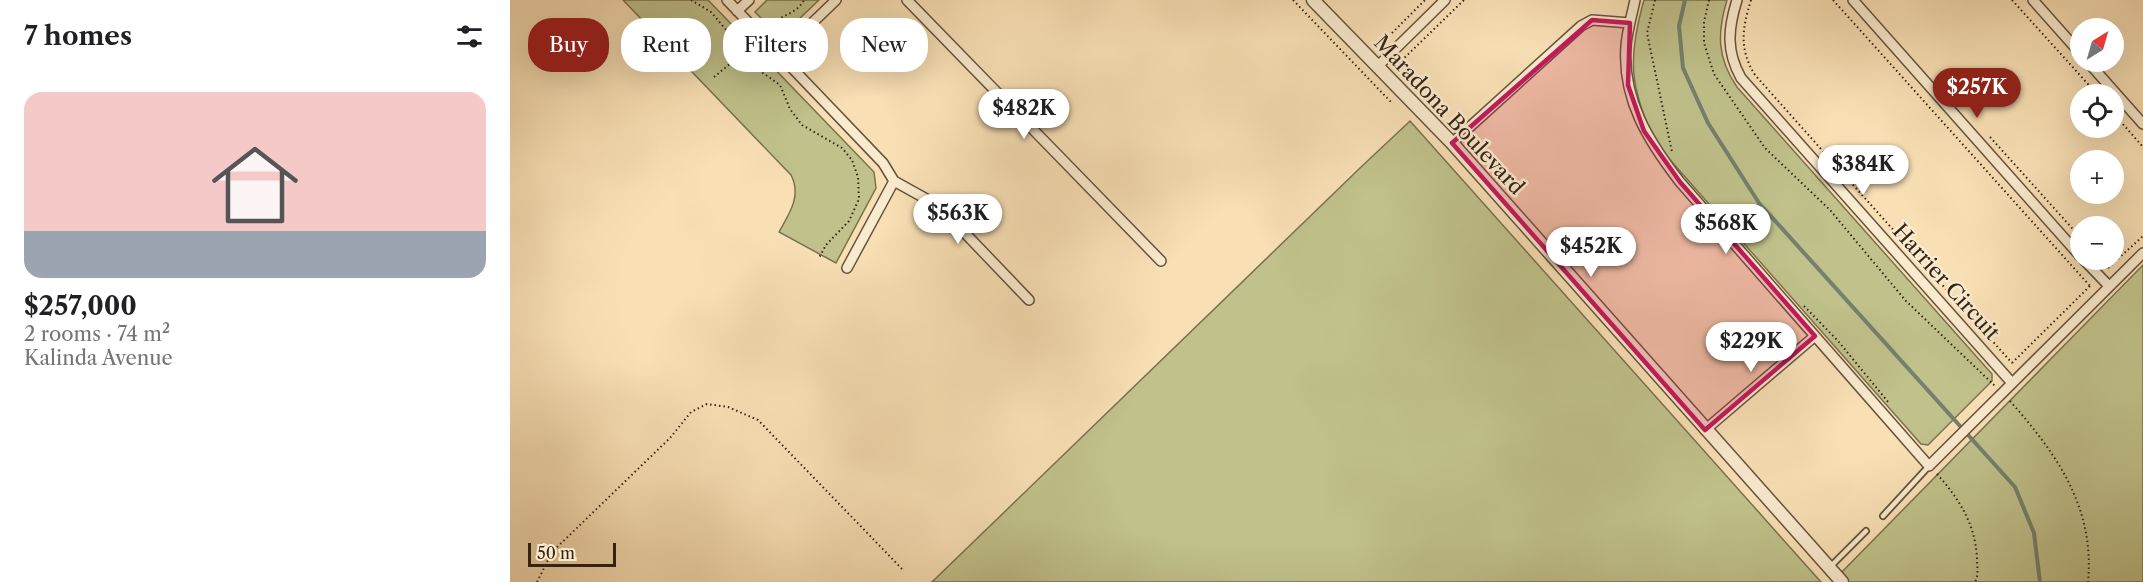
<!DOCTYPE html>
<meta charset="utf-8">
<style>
:root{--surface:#fff;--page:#f2f2f2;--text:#202124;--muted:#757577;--accent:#8f2418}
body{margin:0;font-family:"Libre Caslon Text",serif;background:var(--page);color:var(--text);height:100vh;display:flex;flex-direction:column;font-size:22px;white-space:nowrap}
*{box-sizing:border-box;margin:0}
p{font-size:20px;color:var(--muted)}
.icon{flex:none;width:33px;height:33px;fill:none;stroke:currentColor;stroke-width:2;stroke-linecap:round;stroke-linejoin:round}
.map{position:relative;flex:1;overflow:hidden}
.panel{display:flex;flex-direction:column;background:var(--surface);width:510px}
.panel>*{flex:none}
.top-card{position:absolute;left:18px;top:18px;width:570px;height:54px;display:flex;gap:12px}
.needle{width:39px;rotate:37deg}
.fabs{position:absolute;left:1560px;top:18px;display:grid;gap:12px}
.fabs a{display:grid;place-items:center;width:54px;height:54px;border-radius:50%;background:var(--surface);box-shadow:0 6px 24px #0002;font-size:30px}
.scale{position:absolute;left:18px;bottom:15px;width:88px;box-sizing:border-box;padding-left:6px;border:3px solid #352416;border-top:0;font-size:16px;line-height:21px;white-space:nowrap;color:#352416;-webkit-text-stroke:4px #faeace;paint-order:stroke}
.price{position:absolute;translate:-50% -51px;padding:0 14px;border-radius:21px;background:#fff;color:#222;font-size:20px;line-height:39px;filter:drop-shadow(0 2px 3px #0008)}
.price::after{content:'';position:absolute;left:50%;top:36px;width:18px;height:14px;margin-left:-9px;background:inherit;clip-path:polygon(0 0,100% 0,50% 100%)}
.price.selected{background:var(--accent);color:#fff}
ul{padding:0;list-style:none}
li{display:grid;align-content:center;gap:12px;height:318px;padding:0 24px}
li span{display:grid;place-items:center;height:186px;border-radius:18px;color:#555}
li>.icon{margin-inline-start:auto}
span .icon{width:108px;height:108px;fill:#fffc;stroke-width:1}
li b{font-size:26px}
h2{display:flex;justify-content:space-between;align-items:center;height:72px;padding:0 24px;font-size:26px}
.chip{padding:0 21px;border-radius:24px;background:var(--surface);box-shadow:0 6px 24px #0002;font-size:21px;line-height:54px}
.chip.selected{background:var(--accent);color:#fff}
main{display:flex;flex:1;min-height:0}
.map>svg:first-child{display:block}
.green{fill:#c0c18b;stroke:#7a7250;stroke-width:1.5}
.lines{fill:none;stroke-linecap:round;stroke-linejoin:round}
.stream{stroke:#75806d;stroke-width:4}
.service-casing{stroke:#66533e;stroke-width:8}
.minor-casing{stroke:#66533e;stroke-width:12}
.tertiary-casing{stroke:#66533e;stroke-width:15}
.path{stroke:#352416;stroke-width:2;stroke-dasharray:1.5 3;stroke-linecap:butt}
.service{stroke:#faeace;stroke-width:4.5}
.minor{stroke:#faeace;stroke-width:9}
.tertiary{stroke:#faeace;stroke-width:12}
.marked{fill:#c2185b;fill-opacity:0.2;stroke:#c2185b;stroke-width:4.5;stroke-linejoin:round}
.labels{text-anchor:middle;stroke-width:5;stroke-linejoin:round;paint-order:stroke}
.street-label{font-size:21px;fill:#352416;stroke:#faeace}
</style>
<main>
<section class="panel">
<h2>7 homes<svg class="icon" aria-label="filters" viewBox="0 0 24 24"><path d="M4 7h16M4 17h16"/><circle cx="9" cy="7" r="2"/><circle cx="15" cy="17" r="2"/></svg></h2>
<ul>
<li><span style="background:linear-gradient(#f6c9c9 75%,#9aa5b1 0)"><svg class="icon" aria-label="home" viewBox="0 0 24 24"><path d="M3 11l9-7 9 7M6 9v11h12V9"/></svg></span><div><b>$257,000</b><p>2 rooms · 74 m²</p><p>Kalinda Avenue</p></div></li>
</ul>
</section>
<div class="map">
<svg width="1633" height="582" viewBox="0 0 1633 582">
<rect width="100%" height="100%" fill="#f8dfb4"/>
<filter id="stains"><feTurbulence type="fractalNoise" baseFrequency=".00333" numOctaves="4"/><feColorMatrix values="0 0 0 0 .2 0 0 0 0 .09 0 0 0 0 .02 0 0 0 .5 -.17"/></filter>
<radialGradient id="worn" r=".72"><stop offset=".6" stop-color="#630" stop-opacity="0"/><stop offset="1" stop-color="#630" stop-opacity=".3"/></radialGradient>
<!-- green -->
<path class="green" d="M113,0H198L364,172L366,188L326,263L269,232C279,214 292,196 281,175Z
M257,0H309L270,37L245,12Z
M1134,0H1217C1207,33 1207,58 1227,87L1482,374V381L1418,445L1411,444L1146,144C1120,88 1117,60 1134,0Z
M900,121L1311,582H422L850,168Z
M1633,265V582H1332L1327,577Z"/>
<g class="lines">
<!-- stream -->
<path class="stream" d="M1175,0L1169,26L1173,68L1198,123L1249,203L1505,487L1524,533L1530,582"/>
<defs>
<path id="service" d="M1373,516L1419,466
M1320,567L1356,531"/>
<path id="minor" d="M217,0L373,163L384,181L337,268
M397,0L651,261
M1125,0C1122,15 1117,31 1116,46C1112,100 1139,142 1170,182L1419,466L1633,253
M1227,0C1218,29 1216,51 1231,78L1502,383
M1343,0L1570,256
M1523,0L1570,53
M227,11L239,0
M269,55L326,0
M1578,62L1633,124
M868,66L935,0
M942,143L1071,26L1082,20L1120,23
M384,181L429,206L519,300
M1574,260L1599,286
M1195,430L1305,336"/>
<path id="tertiary" d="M803,0L942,143L1332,582"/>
</defs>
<!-- service casing -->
<use href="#service" class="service-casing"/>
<!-- minor casing -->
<use href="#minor" class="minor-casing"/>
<!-- tertiary casing -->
<use href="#tertiary" class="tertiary-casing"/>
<!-- path -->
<path class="path" d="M181,0L201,12L228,44L240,64L270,85L280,109L292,125L332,148L342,160L348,177L349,199L339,221L316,245L309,258
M783,0L881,102
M1145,0L1137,33L1162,152
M1199,0L1194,22V43L1204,74L1255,148L1320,210L1396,301L1485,386
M1241,0C1232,29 1229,49 1245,75L1502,363
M1323,0L1580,286
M1502,0L1587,94
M256,27C268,16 286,15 294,0
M866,49L915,0
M885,67L954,0
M204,77L232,54L241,42
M1604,114L1633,147
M1480,137L1570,237
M1591,260L1598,268
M1598,268L1633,236
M1294,306L1328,341L1379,403
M1502,363L1581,285
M1500,401C1547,454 1585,508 1578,582
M1427,474C1449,499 1465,523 1467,558C1467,566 1469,575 1465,582
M27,582L42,552L160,438L181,412L197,404L218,407L248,420L394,571"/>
<!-- service -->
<use href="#service" class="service"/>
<!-- minor -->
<use href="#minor" class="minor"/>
<!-- tertiary -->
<use href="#tertiary" class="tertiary"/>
</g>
<!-- marked area -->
<path class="marked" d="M1082,20L1120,23L1118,85L1134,131L1170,182L1305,336L1195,430L942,143Z"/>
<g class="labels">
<!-- street labels -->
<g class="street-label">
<text transform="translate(939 115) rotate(47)" y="7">Maradona Boulevard</text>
<text transform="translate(1436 282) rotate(48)" y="7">Harrier Circuit</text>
</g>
</g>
<rect width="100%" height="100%" filter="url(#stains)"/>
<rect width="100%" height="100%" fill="url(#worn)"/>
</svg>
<div class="fabs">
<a><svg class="needle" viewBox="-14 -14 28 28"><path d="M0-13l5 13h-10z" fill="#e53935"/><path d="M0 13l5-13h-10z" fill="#757577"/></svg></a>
<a><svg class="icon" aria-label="locate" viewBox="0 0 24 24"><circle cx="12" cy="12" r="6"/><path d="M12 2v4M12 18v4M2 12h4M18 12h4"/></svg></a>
<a>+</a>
<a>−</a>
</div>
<div class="scale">50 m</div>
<b class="price selected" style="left:1467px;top:119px">$257K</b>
<b class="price" style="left:514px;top:140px">$482K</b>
<b class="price" style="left:1353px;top:196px">$384K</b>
<b class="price" style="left:448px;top:245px">$563K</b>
<b class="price" style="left:1216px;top:255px">$568K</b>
<b class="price" style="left:1081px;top:278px">$452K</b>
<b class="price" style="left:1241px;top:373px">$229K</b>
<div class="top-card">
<a class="chip selected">Buy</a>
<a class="chip">Rent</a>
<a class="chip">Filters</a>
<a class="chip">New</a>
</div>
</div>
</main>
